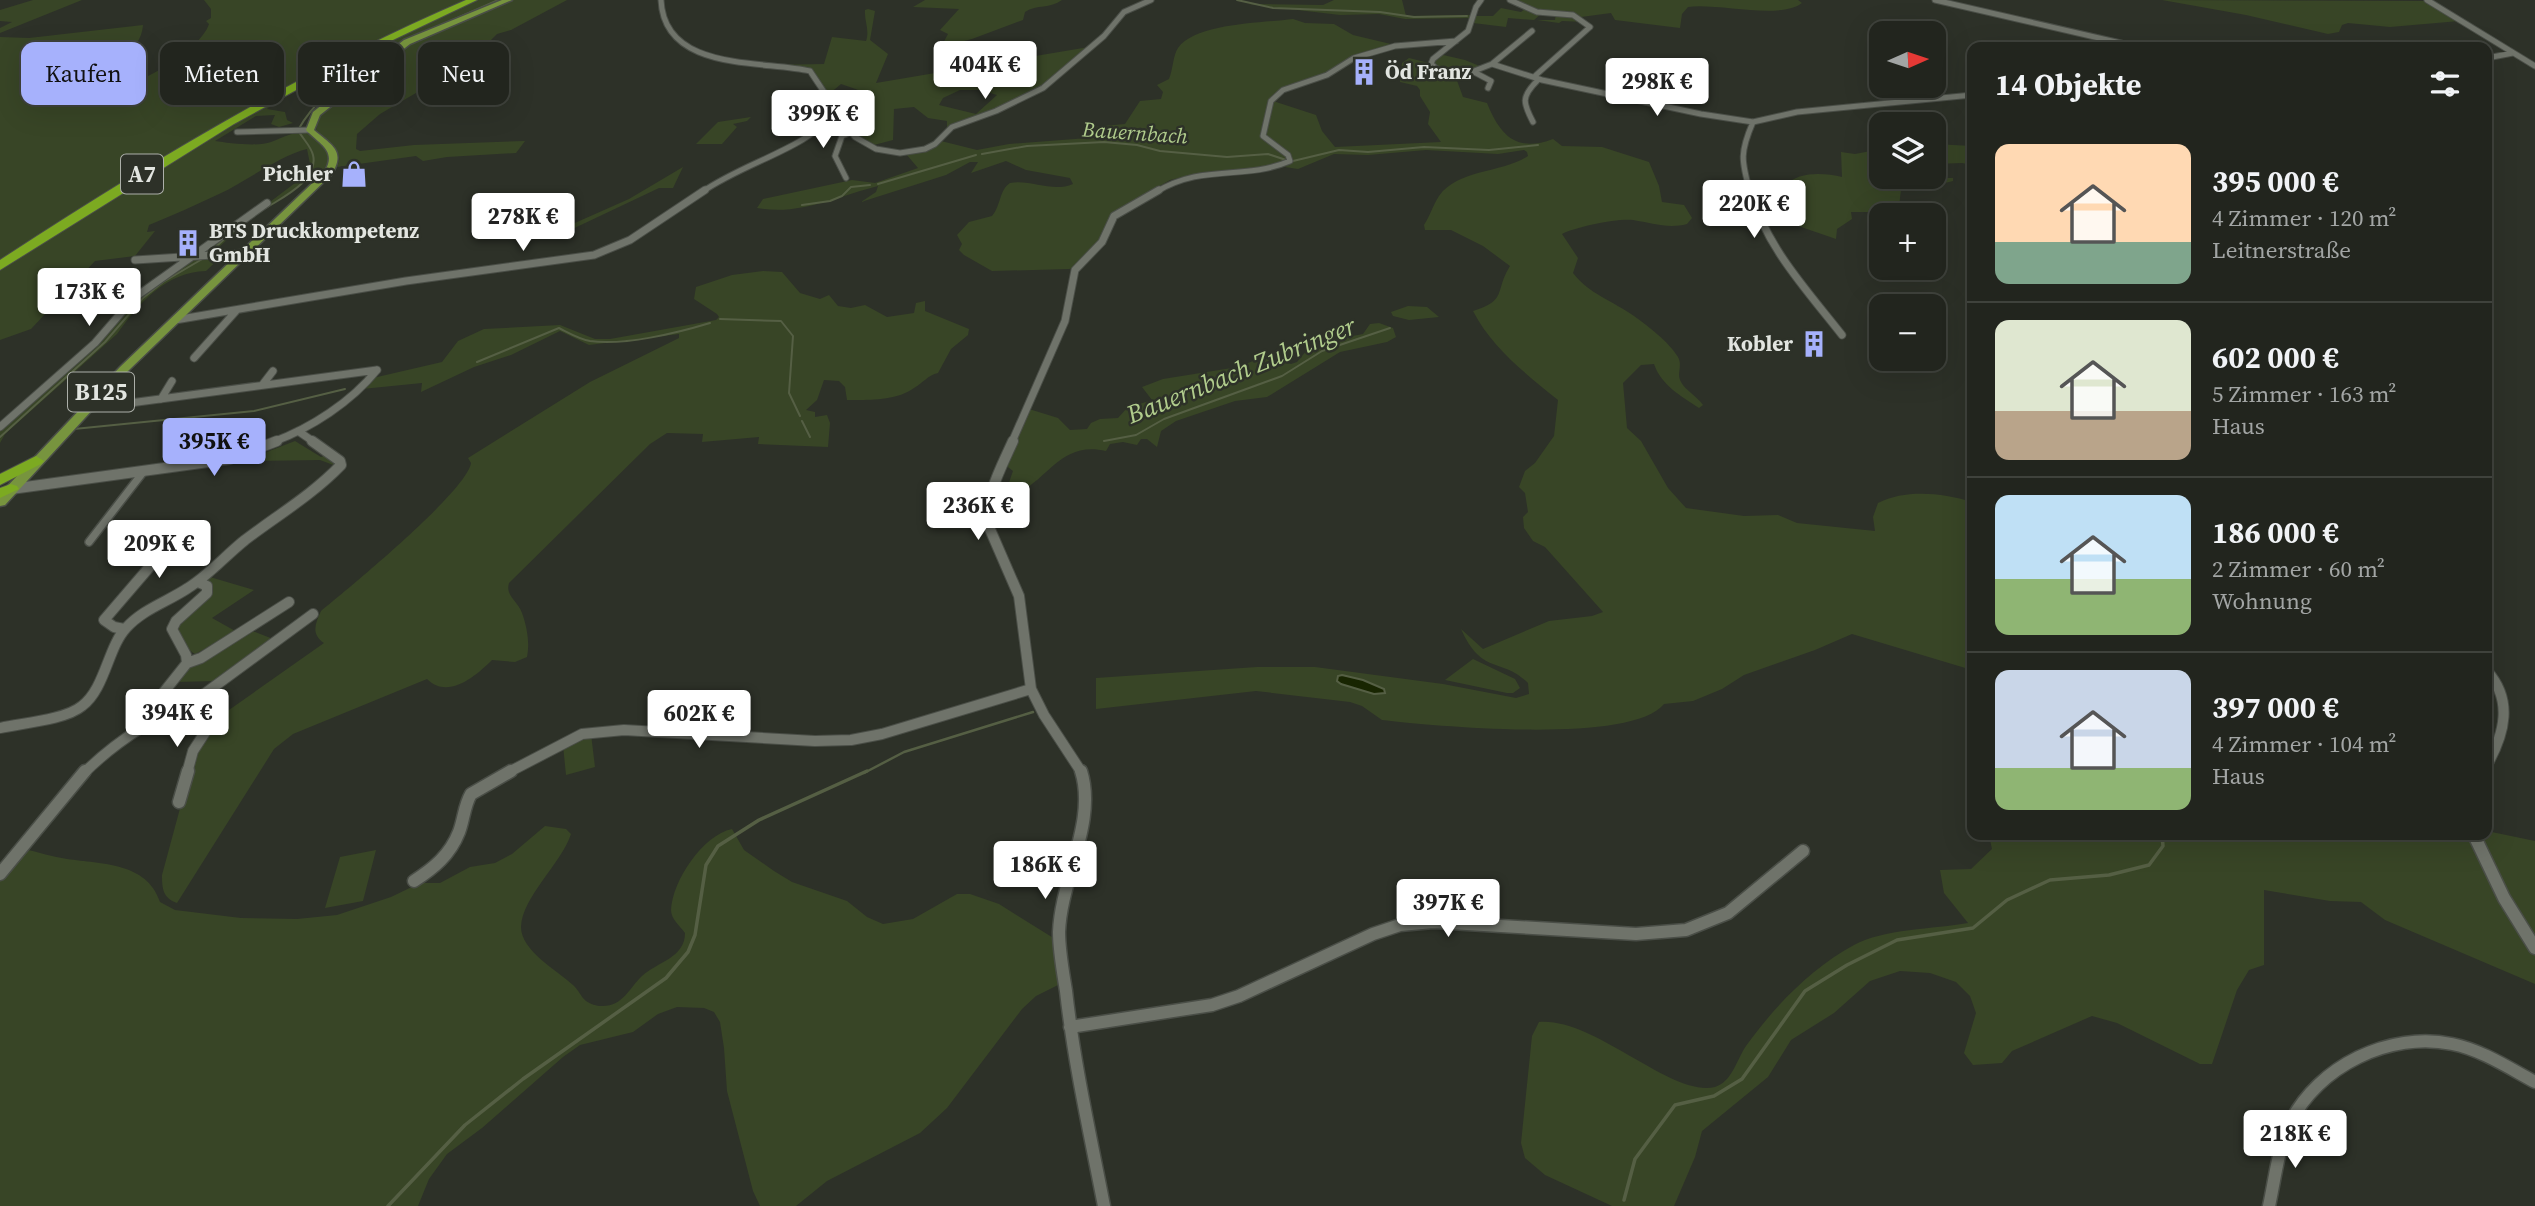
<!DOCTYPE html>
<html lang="de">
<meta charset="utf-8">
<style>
:root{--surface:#22251e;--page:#2a2d27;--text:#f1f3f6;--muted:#a2a5a4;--line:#3f423c;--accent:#a6b1fc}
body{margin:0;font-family:"Source Serif 4",serif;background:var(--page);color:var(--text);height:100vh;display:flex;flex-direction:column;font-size:26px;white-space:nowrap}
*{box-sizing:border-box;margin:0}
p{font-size:23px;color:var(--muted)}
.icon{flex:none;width:38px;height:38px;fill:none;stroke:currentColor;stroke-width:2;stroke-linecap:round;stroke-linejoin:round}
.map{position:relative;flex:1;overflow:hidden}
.details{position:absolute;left:1967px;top:42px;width:525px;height:798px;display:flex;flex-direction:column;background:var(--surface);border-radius:14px;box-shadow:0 7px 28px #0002,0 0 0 2px var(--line)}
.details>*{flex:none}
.banner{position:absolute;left:21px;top:42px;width:665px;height:63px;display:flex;gap:14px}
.needle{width:46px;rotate:87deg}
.tools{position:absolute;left:1869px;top:21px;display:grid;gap:14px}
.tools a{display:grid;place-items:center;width:77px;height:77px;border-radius:14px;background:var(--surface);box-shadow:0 7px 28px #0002,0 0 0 2px var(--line);font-size:35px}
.price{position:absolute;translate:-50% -60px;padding:0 16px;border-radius:7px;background:#fff;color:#222;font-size:23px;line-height:46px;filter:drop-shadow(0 2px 4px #0008)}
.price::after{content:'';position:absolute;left:50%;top:42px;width:21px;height:16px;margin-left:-10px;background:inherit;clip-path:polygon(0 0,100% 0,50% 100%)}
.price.selected{background:var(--accent);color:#111}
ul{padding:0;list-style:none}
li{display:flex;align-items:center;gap:21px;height:175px;padding:0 28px}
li+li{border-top:2px solid var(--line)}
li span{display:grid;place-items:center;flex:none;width:196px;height:140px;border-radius:14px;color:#555}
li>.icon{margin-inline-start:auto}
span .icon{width:84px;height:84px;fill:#fffc;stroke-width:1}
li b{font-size:30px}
h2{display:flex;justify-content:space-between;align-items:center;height:84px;padding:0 28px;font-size:30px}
.chip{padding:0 24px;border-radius:14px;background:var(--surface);box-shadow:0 7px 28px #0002,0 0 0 2px var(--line);font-size:24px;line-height:63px}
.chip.selected{background:var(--accent);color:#111}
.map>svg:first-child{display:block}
.green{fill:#384526;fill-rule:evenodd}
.water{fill:#182501;stroke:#555f44;stroke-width:2}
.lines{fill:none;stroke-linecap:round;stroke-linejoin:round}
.stream-far2{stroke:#555f44;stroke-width:2}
.stream-far1{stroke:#555f44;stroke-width:2.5}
.stream{stroke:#555f44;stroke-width:3.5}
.pedestrian-casing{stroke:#4a4e47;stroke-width:10}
.minor-far3-casing{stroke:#4a4e47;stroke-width:7}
.minor-far2-casing{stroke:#4a4e47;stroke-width:9}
.minor-far1-casing{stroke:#4a4e47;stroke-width:12}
.minor-casing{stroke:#4a4e47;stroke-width:15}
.primary-casing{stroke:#4a4e47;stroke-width:3}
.motorway-casing{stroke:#4a4e47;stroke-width:2}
.pedestrian{stroke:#6f736a;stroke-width:7}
.minor-far3{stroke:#6f736a;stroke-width:5}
.minor-far2{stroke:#6f736a;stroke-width:7}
.minor-far1{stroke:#6f736a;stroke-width:10}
.minor{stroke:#6f736a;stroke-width:12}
.primary{fill:#77943e;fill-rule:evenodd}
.motorway{fill:#7caa21;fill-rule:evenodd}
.labels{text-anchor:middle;stroke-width:5;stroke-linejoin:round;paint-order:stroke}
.far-poi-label{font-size:21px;font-weight:bold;fill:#e2e5e0;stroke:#2d3128;text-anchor:start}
.far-water-label{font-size:21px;font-style:italic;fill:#b0cc8c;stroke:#2d3128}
.shield{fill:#2d3128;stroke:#acafa9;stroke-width:2}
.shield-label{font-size:23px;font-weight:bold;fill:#e2e5e0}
.water-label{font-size:26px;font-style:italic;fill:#b0cc8c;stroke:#2d3128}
</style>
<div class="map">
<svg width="2535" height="1206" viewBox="0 0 2535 1206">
<rect width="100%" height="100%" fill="#2d3128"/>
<!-- green -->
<path class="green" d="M33,0H82L0,33V28L12,22L0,21V10Z
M204,0H567L511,30L497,34L469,62L380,114L357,134L356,149L360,151L414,145L525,141L516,153L447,157L423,161L416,156L337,167C346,147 325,145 316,130L319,115L370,74L380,71L402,56L389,54L362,70L364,72L347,86H337L345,71C319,73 286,90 267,109L285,112L287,120L293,123L279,127L271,124L275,115L256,116L215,141C228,143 258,147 271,142C284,137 293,132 308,131L331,156L327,169L315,182L303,183L246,223L211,254H206L204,252L303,177L310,164L307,149C279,156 247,181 219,194C196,205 173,215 149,225L147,232L155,231L135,256L95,261L31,329L0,340V37L29,38L143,25C141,56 107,58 86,70L115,77L87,91C118,100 200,53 209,24L206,21L211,18V9Z
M925,0H1062C1050,9 1037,4 1025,12L1023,20L972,39L941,47L948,34L940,30L959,9L913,7Z
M1334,0H1402L1406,16L1471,15V18L1405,19L1379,14L1340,15L1248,4L1323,5Z
M1515,0H1798L1802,3C1780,20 1718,3 1688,7L1682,14L1680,28L1615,20L1611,13L1581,17L1568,14L1585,22L1562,21L1559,23L1537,20H1555L1556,12L1542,13L1534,20L1508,18L1506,27L1473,23L1474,16H1493L1501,8L1521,12L1526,8Z
M2162,0L2426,1L2459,21L2390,27L2348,23L2342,25L2339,32L2328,34L2246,15Z
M868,9L875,11L870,40L888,54L876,83L1089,47L1055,79L1018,100L947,128V121L928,118L914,107L894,109L893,140L870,146C857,138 850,125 839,116L862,111L867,93L841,84L829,94L811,70L771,65L824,64L832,37L866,41C870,30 864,21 865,10ZM960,90H980L997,95L976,114L939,105L943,98Z
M1293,19L1305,23L1334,24L1353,35L1395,45L1353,58L1331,72L1280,90L1270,100L1316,115L1322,131L1335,147L1441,142L1428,124L1430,112L1420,96V90L1417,86L1400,82L1402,63L1409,58L1429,63L1455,75L1463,97L1487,103C1500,135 1516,153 1553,139L1562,146L1602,147L1649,162L1659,186L1662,202L1684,205L1692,218L1687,224C1668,229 1652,223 1633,220C1618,218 1575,227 1562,234L1578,258L1573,273C1589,294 1613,301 1634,316C1648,326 1669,342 1678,357C1683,366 1676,374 1681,382C1686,391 1697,396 1703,405L1699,408C1681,396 1661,385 1654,364L1641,365L1623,383L1627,428L1641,441L1668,488L1686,508L1744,516L1778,515L1797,523L1875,531L1873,517L1878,503C1906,489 1942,493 1972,502V670L1852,634L1815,650L1744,675L1722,689L1693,701L1664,704C1631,745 1435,726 1382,720L1362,706L1350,702L1256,691L1096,709V678L1257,667H1315L1443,684L1516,698L1529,694L1528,683C1502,657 1482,676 1461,629L1483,649L1549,621L1592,616L1603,612L1545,547L1533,541L1524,528L1523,517L1528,512L1525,493L1519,487L1525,471L1535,463L1554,436L1558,400C1526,374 1492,348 1473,311C1508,300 1494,292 1510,266L1483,246L1451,230H1425L1424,225C1430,216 1433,205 1439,196C1458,169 1503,173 1528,156L1527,152L1524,150L1498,154L1426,150L1368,155L1334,154L1298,169L1285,167L1293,161L1263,170L1204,172L1170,180L1117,211L1103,237L1073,268L1069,269L992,271L964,255L959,250L962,244L957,235L969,222L992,216C1001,206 999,190 1010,183C1031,179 1052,193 1073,184L1070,178L1026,170L1006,161L971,173L978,162H970L946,175L861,202L876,192L878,186C838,196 800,216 757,208L763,199L852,180L875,183L918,168L906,154L941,141L977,150L1009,144L1101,137L1093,133L1092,127L1125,124L1140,101L1161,99L1163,92L1157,85L1169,79C1173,70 1173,55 1178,48C1196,23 1263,23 1293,19Z
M1439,54L1465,60L1482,67C1466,75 1447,73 1434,65Z
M751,117L747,121L733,124L737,127L722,144H696L718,122Z
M1934,144L1972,146V165L1962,163L1934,164Z
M1881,149V177L1953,178V181L1937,185L1917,182L1901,190L1899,206L1877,212H1851L1852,219L1837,229L1836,239L1758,212L1782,208L1785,204V186C1798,171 1824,173 1842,177L1841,152L1855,154Z
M683,167L673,188H659L564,233L559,230L629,199Z
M223,255L206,271C166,272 139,303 117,334L5,434L0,443V429L124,310L193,259Z
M763,271L782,272L800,293L820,299L829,295L838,306L851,308L865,305L887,317L914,313L916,303L925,301V311L969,329L968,335L951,349L938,373C928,375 923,383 914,388C896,401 868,400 847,400L845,387L839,381L824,380L817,400L806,410L815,412V417L827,415L830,423L828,447L758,444L759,437L702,442L703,434L667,433L650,444L509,583C505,596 518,601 522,613C527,627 530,643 527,657L515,662L492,660C476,676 448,700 427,679L293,734L274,749L177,903C163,898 162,889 162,875L192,764L196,750L219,717L324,643C311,634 315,624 321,611C348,589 467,491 471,463L468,458L590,382L671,342L679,338V334L589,345L560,331L511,355L474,367L421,392L422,383L362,389L373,378L442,362L458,341L484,329L560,325L595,339H610L716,320L719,317L717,314L694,299L696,287L732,275Z
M1408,306L1427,307L1439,317L1409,320L1393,316L1391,312Z
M1379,323L1393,328L1396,337L1387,342L1340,352L1267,397L1235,401L1176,421L1161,431L1157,447L1147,439H1141L1137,445L1123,442L1110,444L1106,451C1063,441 1050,476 1020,492L1014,493L1007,488L1013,471L1004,464L1029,409L1058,418L1070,430L1087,429L1091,423L1100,419L1118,418L1127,408L1152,400L1142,387L1163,379L1238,367L1258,359L1270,358L1291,364L1297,362L1307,350L1316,343L1363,334L1370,324Z
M295,441L321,457L326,455L336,466L320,460L251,461L245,457L259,455Z
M210,577L254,590L212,618L237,632L195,654C186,648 174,635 178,623L210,595L212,591L207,579Z
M250,630L273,639L217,681L176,682L188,669Z
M1473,659L1515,679L1520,688L1513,693H1507L1445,680Z
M591,734L595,767L566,775L563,745Z
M545,826L566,829L571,834C561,864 522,897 521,927C521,951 557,970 573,985C578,989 581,997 586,1001C590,1004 597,1006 601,1006C623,1007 629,988 642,976C657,962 685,958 685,933C680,926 671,919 671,910C672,881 703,835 732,829L744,850L774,871L792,882L847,901L867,917L883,924L913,919L957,894H970L999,904L1055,939L1058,985L1036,996L1022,1009L947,1108L920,1133L827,1181L796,1206H760L753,1191L727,1091L724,1048L720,1022L714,1012L704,1008L677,1007L658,1014L633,1032L580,1045L563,1057L482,1128L447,1154L429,1179L418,1206H0V878L24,849C38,852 53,857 67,859C101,864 147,862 160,902L175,910L241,918L297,919L337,915L391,897L420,883H440L470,867L495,863L512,854Z
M2487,831L2535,841V984L2385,920L2361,902L2330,901L2264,890V965L2249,970L2237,990L2212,1064H2200L2117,1023L2092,1016L2012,1051L2002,1063L1973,1065L1964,1053L1976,1013L1970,996L1956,982L1930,973L1900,971L1870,981L1834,1013L1791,1040L1768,1077L1702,1131L1695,1157L1674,1206H1612L1545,1175L1525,1158L1521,1143L1532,1036L1539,1022C1594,1017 1672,1098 1715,1087C1732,1082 1737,1059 1746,1046C1774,1007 1811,968 1854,945C1883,929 1934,929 1968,923L1944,893L1940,870L1971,869L1992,849L1989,835H2487Z
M376,850L363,901L325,908L340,857Z"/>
<!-- water -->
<path class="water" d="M1342,675L1363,680L1384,689L1385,693L1374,694L1341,684L1337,681L1338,676Z"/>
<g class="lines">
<!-- stream-far2 -->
<path class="stream-far2" d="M1237,0L1273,8L1380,12L1414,17L1467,16
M982,154L1027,146L1104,142L1137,145L1160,151L1227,157L1268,154L1286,160
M1293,161L1339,150L1368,152L1424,147L1489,150L1538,145
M878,184L976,155
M802,205L830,201L842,196L851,187L870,185
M266,208C283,197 319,180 313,155C311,146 302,138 298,130C335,64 432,30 498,0
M209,253L232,232
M720,319L781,321L793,336L789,393L800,416
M477,362L559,328C569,333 579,339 590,341C624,346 677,333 710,323
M802,421L810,437
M74,429L254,411L345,389
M0,437L105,342L143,298L163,282L204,258
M1104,441L1136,435L1164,419L1282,376L1322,351L1390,328"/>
<!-- stream-far1 -->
<path class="stream-far1" d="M864,773L904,752L1033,712"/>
<!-- stream -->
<path class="stream" d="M1624,1200L1635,1159L1675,1105L1714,1096L1742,1079L1805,991L1847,965L1897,940L1973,928L2007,900L2050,880L2109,875L2149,865L2163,846L2162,835
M388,1206L465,1125L523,1079L666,978L688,952L695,935L706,865L718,846L759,820L867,771"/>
<defs>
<path id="pedestrian" d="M89,542L144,471"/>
<path id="minor-far3" d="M661,0C664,72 762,60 810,71L824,92L843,105L835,119
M1481,0L1476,7L1468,31L1433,59L1431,64L1438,70L1453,74L1469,73L1492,64L1542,80L1701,114L1753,122L1797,112L1972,95
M1510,0L1537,12L1573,15L1590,27L1536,75L1537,81C1521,97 1523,103 1533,122
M1935,0L2138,47
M2427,0L2535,66
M2487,58L2513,53
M1492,64L1532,31
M1474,72L1491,81L1488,88
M835,119L842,121L855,137L876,149L900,153L925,149L935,144L952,127L996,111L1043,88L1104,36L1124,12L1151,0
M237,132L310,130
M846,178L835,156L842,136L849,133
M702,192C734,170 770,159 802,140C814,133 822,124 835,119
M1156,192C1204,163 1243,181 1290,161L1288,155L1263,136L1271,101L1283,90L1327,75L1354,58L1395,46L1456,41
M1750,192C1741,160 1740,152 1753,122"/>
<path id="minor-far2" d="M1750,190C1766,247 1806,289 1842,335
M135,260L244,253
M175,320L406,281L594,255L630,240L705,190
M194,358L236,311
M263,384L273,371
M161,399L172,381
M85,409L377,370
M0,427L95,343L134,298L267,203
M298,431L314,442
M273,442C311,428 351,402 377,370
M1012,442L1065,321L1075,270L1102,242L1114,216L1159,190"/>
<path id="minor-far1" d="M1013,441C1001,468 984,497 989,527L1019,596L1031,689L1044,715L1082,773
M11,489L230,459L277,441
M124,629L114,627L104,620L177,535
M187,663L201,658L289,602
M2487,671C2513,700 2505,733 2487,765
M195,704L200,697L313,614
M148,726L145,720L148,712L187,663L186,655L172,629L176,621L207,593V586L198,582
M0,728C22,723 65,720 82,706C105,689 108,647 126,628C143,609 167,602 188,588C209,575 225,556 245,540C278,515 312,495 341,465L340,461L312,441
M84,773C109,748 171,700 208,704L217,714L193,751L187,773
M507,773L582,734L624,730L815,741L851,740L882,734L1031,689"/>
<path id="minor" d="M1081,771C1097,821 1061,879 1059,932C1059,951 1063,972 1066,991C1074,1063 1090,1134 1104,1206
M179,802L188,771
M2474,835L2504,898L2535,948
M0,874L85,771
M414,881C434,868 450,855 459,832C464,819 464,806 471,794L511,771
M1070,1027L1212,1005L1239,996L1373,934L1400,925L1433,922L1636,934L1686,930L1728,913L1803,851
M2269,1206C2275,1179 2278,1148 2290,1123C2318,1066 2390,1031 2452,1044C2482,1050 2509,1068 2535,1082"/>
<path id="primary" d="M502,0H512L410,44L320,115L314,130C331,145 346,150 332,174L128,371L5,505L0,506V494L120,367L325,171C337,150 319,144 306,130L313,112L404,40Z"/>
<path id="motorway" d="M466,0H477L353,59L234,124L0,270V260C150,162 301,71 466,0Z
M36,456L44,461L41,464L0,485V474Z
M11,484L17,486L19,489L0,498V488Z"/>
</defs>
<!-- pedestrian casing -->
<use href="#pedestrian" class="pedestrian-casing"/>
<!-- minor-far3 casing -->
<use href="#minor-far3" class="minor-far3-casing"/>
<!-- minor-far2 casing -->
<use href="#minor-far2" class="minor-far2-casing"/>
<!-- minor-far1 casing -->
<use href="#minor-far1" class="minor-far1-casing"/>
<!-- minor casing -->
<use href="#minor" class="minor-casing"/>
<!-- primary casing -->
<use href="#primary" class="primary-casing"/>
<!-- motorway casing -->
<use href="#motorway" class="motorway-casing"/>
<!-- pedestrian -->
<use href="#pedestrian" class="pedestrian"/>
<!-- minor-far3 -->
<use href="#minor-far3" class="minor-far3"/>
<!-- minor-far2 -->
<use href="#minor-far2" class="minor-far2"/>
<!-- minor-far1 -->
<use href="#minor-far1" class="minor-far1"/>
<!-- minor -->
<use href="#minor" class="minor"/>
<!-- primary -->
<use href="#primary" class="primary"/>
<!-- motorway -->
<use href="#motorway" class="motorway"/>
</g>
<!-- icons -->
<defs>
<symbol id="building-bare" viewBox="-9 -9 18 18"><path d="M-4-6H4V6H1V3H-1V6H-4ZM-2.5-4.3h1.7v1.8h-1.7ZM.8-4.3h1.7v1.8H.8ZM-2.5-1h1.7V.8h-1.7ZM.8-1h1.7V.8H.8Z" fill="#a6b1fc" stroke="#2d3128" stroke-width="2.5" paint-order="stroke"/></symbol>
<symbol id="shop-bare" viewBox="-9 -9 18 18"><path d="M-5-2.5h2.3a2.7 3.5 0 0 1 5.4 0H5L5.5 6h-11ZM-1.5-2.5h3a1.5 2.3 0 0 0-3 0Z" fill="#a6b1fc" stroke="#2d3128" stroke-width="2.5" paint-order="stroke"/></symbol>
</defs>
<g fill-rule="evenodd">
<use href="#building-bare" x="1345" y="53" width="38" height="38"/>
<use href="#shop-bare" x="335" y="155" width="38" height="38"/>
<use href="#building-bare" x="169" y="224" width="38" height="38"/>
<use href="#building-bare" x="1795" y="325" width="38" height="38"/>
</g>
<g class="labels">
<!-- far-poi labels -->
<g class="far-poi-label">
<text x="1385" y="79">Öd Franz</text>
<text x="333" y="181" text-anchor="end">Pichler</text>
<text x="209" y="238">BTS Druckkompetenz<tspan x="209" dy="24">GmbH</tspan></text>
<text x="1793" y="351" text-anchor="end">Kobler</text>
</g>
<!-- far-water labels -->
<g class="far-water-label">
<text transform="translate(1135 133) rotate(4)" y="7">Bauernbach</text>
</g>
<!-- shield labels -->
<g class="shield">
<rect x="121" y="154.5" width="42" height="39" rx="5"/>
<rect x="68" y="372.5" width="66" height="39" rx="5"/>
</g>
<g class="shield-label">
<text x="142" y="182">A7</text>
<text x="101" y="400">B125</text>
</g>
<!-- water labels -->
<g class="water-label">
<text transform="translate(1241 370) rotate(-22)" y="9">Bauernbach Zubringer</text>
</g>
</g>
</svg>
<div class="tools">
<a><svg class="needle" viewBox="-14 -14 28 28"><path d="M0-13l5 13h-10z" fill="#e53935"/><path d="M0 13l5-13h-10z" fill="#a2a5a4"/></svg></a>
<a><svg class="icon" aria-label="layers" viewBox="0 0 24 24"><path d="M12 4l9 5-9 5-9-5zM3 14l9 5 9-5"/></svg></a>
<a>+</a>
<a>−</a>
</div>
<b class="price" style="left:985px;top:101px">404K €</b>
<b class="price" style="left:1657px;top:118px">298K €</b>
<b class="price" style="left:823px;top:150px">399K €</b>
<b class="price" style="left:1754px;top:240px">220K €</b>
<b class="price" style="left:523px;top:253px">278K €</b>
<b class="price" style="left:89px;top:328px">173K €</b>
<b class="price selected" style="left:214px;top:478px">395K €</b>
<b class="price" style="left:978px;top:542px">236K €</b>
<b class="price" style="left:159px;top:580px">209K €</b>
<b class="price" style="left:177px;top:749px">394K €</b>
<b class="price" style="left:699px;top:750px">602K €</b>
<b class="price" style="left:1045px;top:901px">186K €</b>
<b class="price" style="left:1448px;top:939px">397K €</b>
<b class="price" style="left:2295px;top:1170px">218K €</b>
<div class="banner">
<a class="chip selected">Kaufen</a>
<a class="chip">Mieten</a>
<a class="chip">Filter</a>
<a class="chip">Neu</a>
</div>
<section class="details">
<h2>14 Objekte<svg class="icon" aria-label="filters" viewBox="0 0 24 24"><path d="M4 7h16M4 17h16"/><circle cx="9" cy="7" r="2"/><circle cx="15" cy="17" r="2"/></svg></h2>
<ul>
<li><span style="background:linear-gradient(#ffd9b3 70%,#7fa58c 0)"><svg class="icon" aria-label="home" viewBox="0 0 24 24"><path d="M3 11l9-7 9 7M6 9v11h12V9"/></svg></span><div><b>395 000 €</b><p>4 Zimmer · 120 m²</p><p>Leitnerstraße</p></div></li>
<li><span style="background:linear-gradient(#dfe7d0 65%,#b9a48a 0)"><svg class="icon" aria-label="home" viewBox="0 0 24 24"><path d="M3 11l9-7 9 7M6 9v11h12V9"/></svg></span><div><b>602 000 €</b><p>5 Zimmer · 163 m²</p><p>Haus</p></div></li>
<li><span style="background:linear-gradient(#bfe0f5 60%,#8fb573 0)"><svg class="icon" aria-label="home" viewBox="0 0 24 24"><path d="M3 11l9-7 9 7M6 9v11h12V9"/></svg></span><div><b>186 000 €</b><p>2 Zimmer · 60 m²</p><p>Wohnung</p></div></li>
<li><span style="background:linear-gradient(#c9d6e8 70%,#8fb573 0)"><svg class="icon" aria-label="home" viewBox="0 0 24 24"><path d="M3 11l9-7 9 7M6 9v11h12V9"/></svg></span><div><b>397 000 €</b><p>4 Zimmer · 104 m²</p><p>Haus</p></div></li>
</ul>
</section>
</div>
